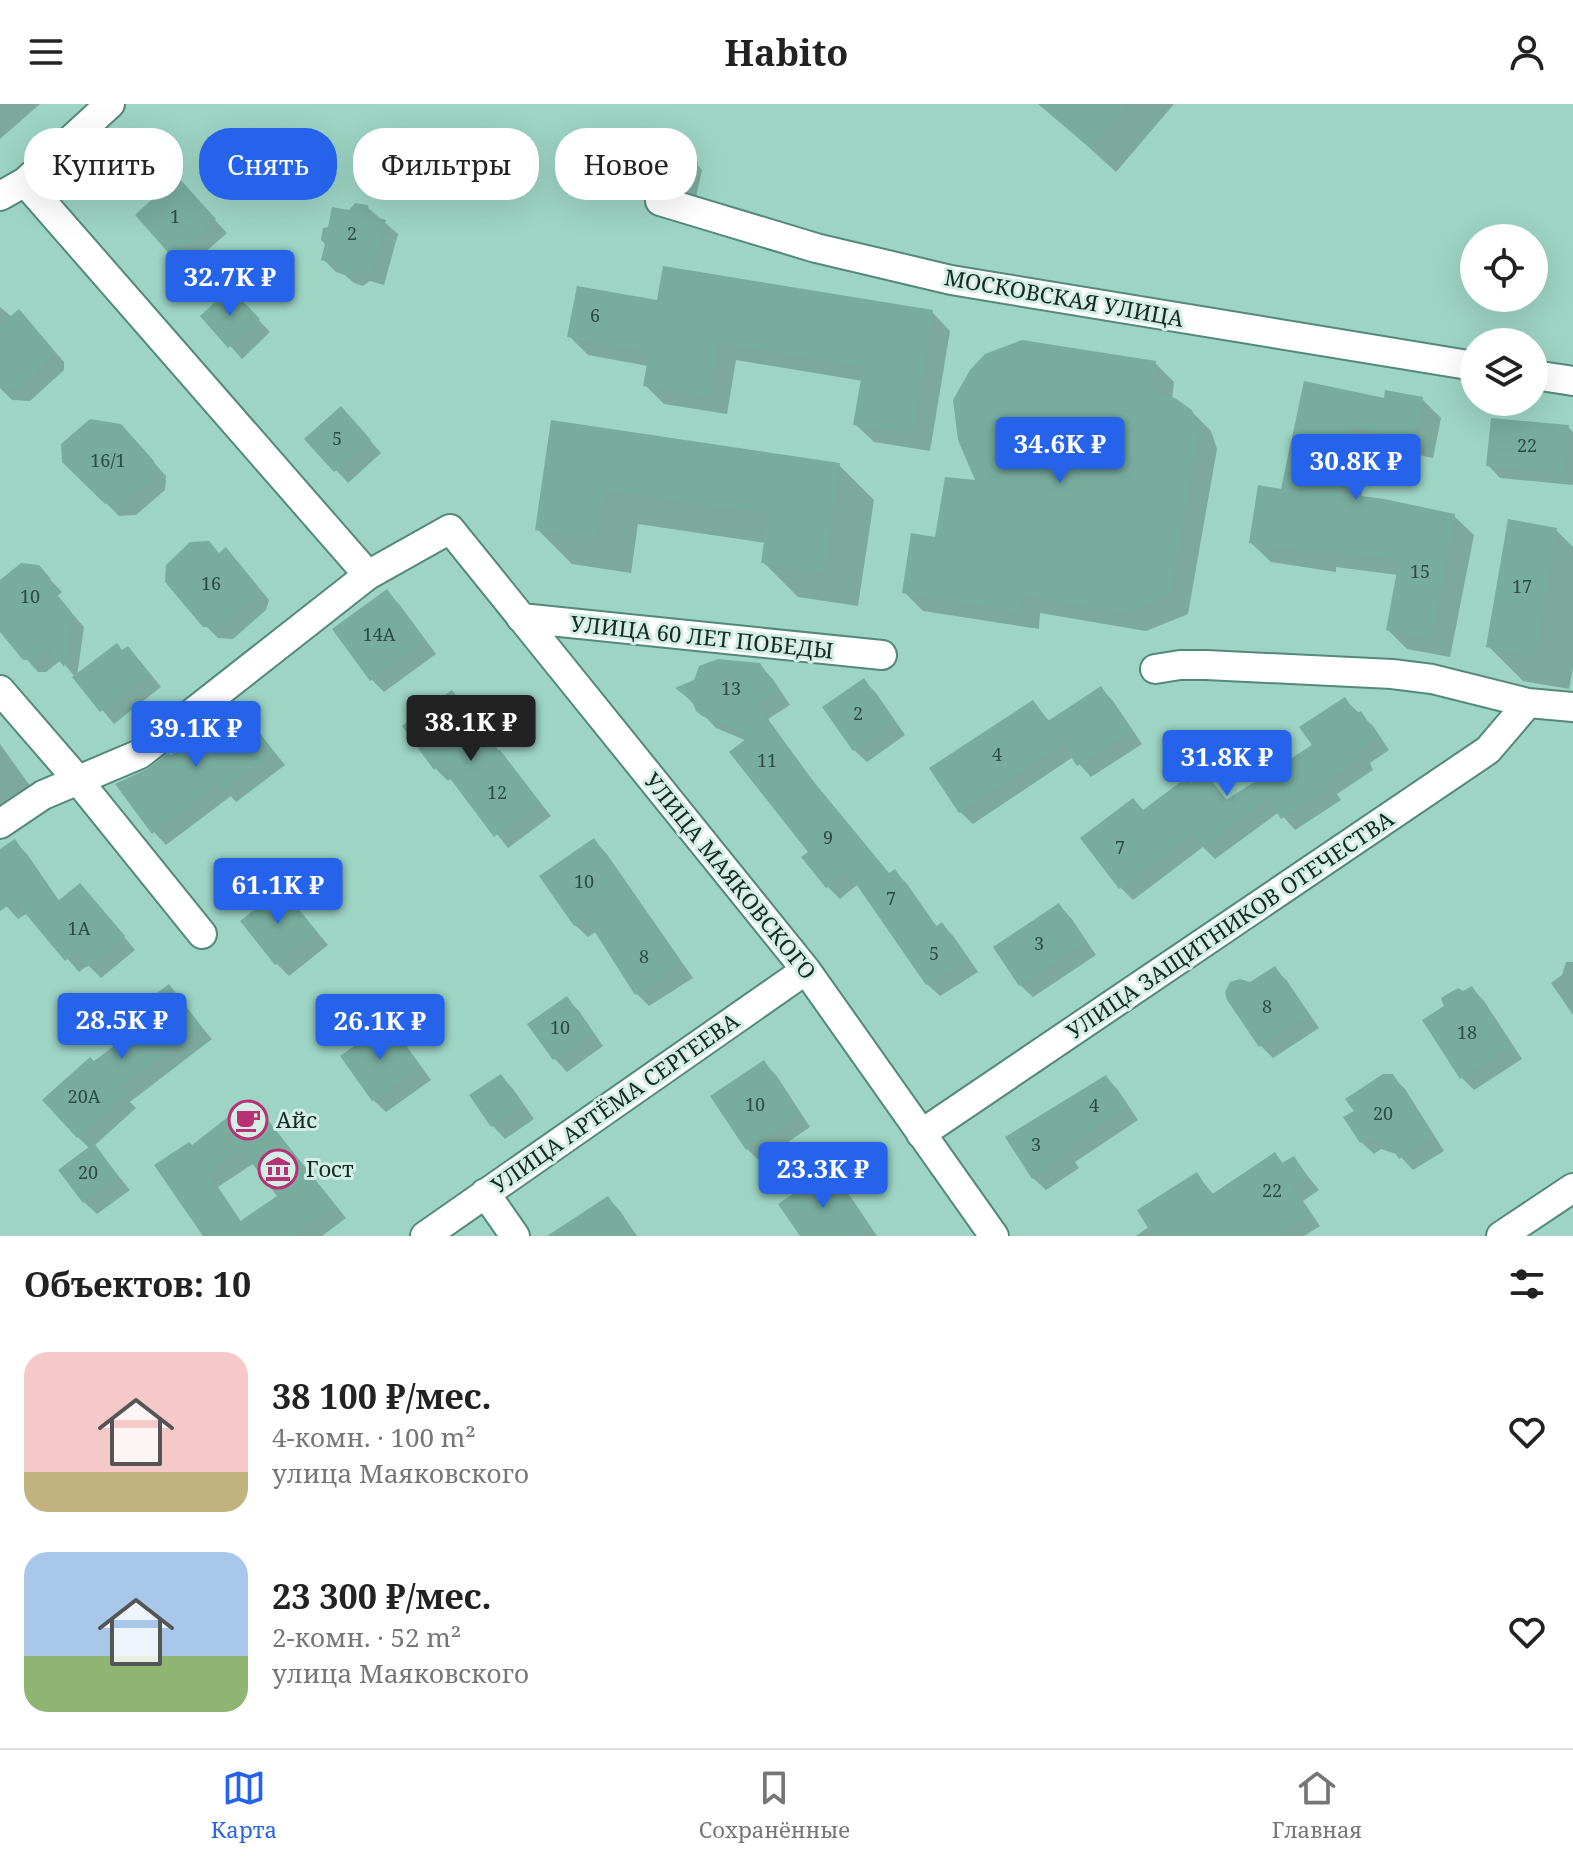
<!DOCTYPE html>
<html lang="ru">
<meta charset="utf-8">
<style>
:root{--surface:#fff;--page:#f2f2f2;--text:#222;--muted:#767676;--line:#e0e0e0;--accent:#2563eb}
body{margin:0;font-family:"Noto Serif",serif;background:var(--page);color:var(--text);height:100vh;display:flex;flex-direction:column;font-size:30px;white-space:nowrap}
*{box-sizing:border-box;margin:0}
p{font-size:26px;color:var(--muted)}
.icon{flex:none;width:44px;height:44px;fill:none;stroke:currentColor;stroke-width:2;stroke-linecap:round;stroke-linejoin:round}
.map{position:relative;height:1132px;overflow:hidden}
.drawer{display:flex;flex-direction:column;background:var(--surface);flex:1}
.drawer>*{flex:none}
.banner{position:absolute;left:24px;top:24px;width:800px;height:72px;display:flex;gap:16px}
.tools{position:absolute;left:1460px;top:120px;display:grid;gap:16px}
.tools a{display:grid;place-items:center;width:88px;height:88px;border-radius:50%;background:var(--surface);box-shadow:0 8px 32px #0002;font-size:40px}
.price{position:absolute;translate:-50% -68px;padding:0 18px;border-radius:8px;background:var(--accent);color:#fff;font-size:26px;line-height:52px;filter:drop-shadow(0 2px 4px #0008)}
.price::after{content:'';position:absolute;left:50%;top:48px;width:24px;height:18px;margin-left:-12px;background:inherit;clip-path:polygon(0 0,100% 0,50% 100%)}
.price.current{background:#222;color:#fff}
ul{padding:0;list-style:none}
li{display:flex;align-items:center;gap:24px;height:200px;padding:0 24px}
li span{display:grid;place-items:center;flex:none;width:224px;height:160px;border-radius:24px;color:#555}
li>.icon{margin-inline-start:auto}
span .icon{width:96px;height:96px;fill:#fffc;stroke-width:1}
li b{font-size:34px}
h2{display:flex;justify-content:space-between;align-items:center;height:96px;padding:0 24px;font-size:34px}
.tag{padding:0 28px;border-radius:32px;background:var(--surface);box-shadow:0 8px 32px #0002;font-size:28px;line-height:72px}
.tag.current{background:var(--accent);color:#fff}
header{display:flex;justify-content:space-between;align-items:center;height:104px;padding:0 24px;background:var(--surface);font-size:36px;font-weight:700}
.menu{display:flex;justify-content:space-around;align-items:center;height:112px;border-top:2px solid var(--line);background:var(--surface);font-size:22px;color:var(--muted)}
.menu a{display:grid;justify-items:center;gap:4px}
.menu .current{color:var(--accent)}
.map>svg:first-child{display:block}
.shadow{fill:#0003;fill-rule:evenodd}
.building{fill:#78ad9e;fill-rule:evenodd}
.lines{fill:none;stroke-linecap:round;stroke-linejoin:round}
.minor-casing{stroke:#54897a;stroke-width:32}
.minor{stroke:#fff;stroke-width:28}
.labels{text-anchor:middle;stroke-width:6;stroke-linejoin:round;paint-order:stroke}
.number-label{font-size:18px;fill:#2e4b43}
.street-label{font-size:22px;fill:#152a25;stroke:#d3eee5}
.poi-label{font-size:22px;fill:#152a25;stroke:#d3eee5;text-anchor:start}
</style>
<header><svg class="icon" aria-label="menu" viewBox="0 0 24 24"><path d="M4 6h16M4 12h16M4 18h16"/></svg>Habito<svg class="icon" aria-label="person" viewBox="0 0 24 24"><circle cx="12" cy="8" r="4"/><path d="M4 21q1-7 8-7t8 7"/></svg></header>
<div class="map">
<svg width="1573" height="1132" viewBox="0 0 1573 1132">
<rect width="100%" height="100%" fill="#9dd4c4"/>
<!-- shadow -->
<path class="shadow" d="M0,0H40L0,35Z
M1041,0H1174L1116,68Z
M697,60L702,66L696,93L673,86L667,80Z
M189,88L227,129L186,165L174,153Z
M367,103L398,130L384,181L370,177L363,182L354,179L345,171L336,168L324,156L350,109Z
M230,186L270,228L242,255L203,212Z
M659,199L932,208L950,227L930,347L874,338L855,320L863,277L736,256L727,310L664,300L645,281L648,262L588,251L569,232Z
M0,203L12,213L19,207L64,258V266L30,297L12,296L0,284Z
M1155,259L1174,278L1172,295L1191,307L1211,327L1217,345L1188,510L1146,527L1040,509L1039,525L923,507L904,488L937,435L978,379Z
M1305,279L1385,296L1422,295L1441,314L1433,354L1371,341L1361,394L1454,412L1474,431L1450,553L1407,545L1388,526L1398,471L1336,463V468L1271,458L1251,439L1283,387Z
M353,317L381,349L348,379L336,366Z
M553,318L839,361L874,396L858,502L798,493L763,458L766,439L638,420L631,469L572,460L537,425Z
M1568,323L1573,328V381L1500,374L1488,361Z
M133,335L166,372L165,386L136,411L119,412L64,357Z
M1556,426L1573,443V564L1569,585L1523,577L1488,542Z
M220,451L238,458L269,496L266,506L233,535L218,534L205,521Z
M38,463L62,488L57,492L84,523L77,572L123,548L140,557L161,583L114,620L61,556L46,568H38L0,525V479Z
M387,488L399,500L436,550L384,588L372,576Z
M759,561L772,574L790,601L768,615L816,681L890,771L895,768L907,780L937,823L942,820L954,833L978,868L940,892L927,880L858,780L840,795L827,782L747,637L716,624L679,585Z
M863,576L876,589L905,631L867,658L854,646Z
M1101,584L1113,597L1142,640L1091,673L1073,653L973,720L960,708L1033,598L1050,618Z
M452,588L551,712L508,744L452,674L448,677L435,664Z
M1344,595L1373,622L1389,646L1370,659L1373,666L1337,690L1341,696L1295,726L1279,708L1215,755L1203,743L1133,796L1121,784L1144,708L1205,671L1228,697L1314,642Z
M239,604L285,661L236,698L231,692L166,741L154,728L171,653Z
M0,640L33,686L0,710Z
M594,737L606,749L693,874L649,902L637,890L597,827L588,833L575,821Z
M15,738L27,750L60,798L92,794L135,846L101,874L88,861L79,868L28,809L18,815L0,795V748Z
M282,786L328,841L289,872L276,859Z
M1059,801L1071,814L1096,851L1033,893L1020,881Z
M1566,858H1573V911L1551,879L1562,871Z
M1274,864L1287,877L1319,924L1273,954L1261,942L1250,880Z
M168,883L212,935L130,998L136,1004L94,1042L130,1086L97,1110L84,1098L90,1045L78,1033L94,960L136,928Z
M1472,884L1484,897L1522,955L1474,986L1462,974L1463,890Z
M567,895L579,907L603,942L567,968L555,955L530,921Z
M388,921L400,933L431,976L386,1008L373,996Z
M764,959L776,971L810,1023L760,1057L747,1045Z
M501,972L513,985L534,1015L505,1035L493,1022L472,992Z
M1392,972L1405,985L1444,1047L1413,1066L1399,1051L1381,1045L1374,1050L1361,1038L1356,1008Z
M1106,973L1118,986L1138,1016L1075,1058L1079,1064L1046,1086L1033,1074Z
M263,1011L346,1114L322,1132H205L192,1043ZM254,1059L280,1093L242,1119L218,1083Z
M1275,1051L1284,1060L1293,1054L1319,1086L1303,1097L1320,1122L1304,1132H1136L1150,1122L1196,1070L1214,1091Z
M829,1067L842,1080L877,1132H802Z
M608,1094L620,1107L637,1132H558Z"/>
<!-- building -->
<path class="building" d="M1038,0H1128L1090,44Z
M673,51L698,58L691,89L665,81Z
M177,72L216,115L173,154L135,111Z
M355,99L368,101L370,111L386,116L372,169L357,166L349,170L339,167L335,160L321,156L325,140L321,136L323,124L328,123L332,103L349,106Z
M663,162L933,206L912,330L853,321L863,263L718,239L709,293L643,282L649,248L567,233L577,182L657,196Z
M230,184L260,215L228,244L200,212Z
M19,205L52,244V253L17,286L0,284V221Z
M1022,236L1156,257L1152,287L1175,294L1192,306L1199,324L1170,491L1126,509L1022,491L1020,508L902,489L911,429L935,433L945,373L975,376L958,336L953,296L970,266L985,250Z
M1304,277L1384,294L1385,286L1423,293L1414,336L1352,323L1339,389L1384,395L1455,410L1431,535L1386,526L1399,456L1317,445V449L1249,439L1258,381L1281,385Z
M341,302L371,336L334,368L304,335Z
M1491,314L1569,321L1564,370L1486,362Z
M90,315L121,320L154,357V373L123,399L105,400L62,358L61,340Z
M551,316L840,359L824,468L761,459L768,410L604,386L596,435L535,426Z
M1508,415L1557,424L1535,552L1486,543Z
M209,437L219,449L226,443L257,482L255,494L220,523H203L165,478L166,461L190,438Z
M21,459L39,461L51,475L47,478L72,509L64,563L49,543L33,556H23L0,528V476Z
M387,485L425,537L370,577L332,525Z
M117,539L122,546L128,542L150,570L100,608L72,573Z
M718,555L760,559L779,587L757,602L804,666L889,769L895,765L935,823L942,818L967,855L926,881L847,767L826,784L801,753L808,748L729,648L750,632L702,612L696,607L692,597L675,584L694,576L699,562Z
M864,574L894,618L853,647L822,603Z
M1101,582L1131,626L1077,662L1062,640L959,709L929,664L1033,596L1048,617Z
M452,586L497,648L500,646L540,698L494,733L440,661L434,666L402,622Z
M1345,593L1356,610L1361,607L1378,633L1359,646L1362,653L1326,677L1330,683L1281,715L1268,694L1201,744L1191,731L1119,785L1080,734L1133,694L1143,706L1187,673L1191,679L1205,668L1226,696L1312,641L1299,623Z
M239,601L274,648L222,686L218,680L152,730L115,680L147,665L169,649L171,651Z
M594,734L682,861L635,891L586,814L574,822L539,772Z
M15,735L58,797L80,779L125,832L87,863L75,849L65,857L15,797L0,807V745Z
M282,784L317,828L275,861L240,817Z
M1059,799L1085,838L1019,882L993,843Z
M1275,862L1308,911L1259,943L1227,896L1225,888L1230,878L1240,875L1250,878Z
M169,880L201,922L119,985L125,991L77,1034L42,996L90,953L94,957L133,928L123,915Z
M1472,882L1511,942L1460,975L1422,916L1444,902L1441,894L1458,884L1463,887Z
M567,892L592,929L553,956L527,920Z
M388,918L420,963L372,997L340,952Z
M764,956L799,1010L746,1046L710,992Z
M501,970L523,1002L491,1023L469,991Z
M1383,970H1393L1433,1034L1399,1055L1390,1041L1368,1034L1360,1039L1343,1013L1354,1007L1345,995Z
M1106,971L1127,1003L1064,1045L1068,1051L1032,1075L1005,1033Z
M251,995L335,1101L293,1132H203L154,1061L189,1038L192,1041ZM242,1046L277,1092L239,1118L207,1070Z
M94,1039L119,1073L83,1099L58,1066Z
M1275,1048L1282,1059L1294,1052L1308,1073L1292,1084L1309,1109L1274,1132H1153L1137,1106L1197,1068L1211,1091Z
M830,1065L869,1123L856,1132H800L778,1100Z
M608,1092L635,1132H547Z"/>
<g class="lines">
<defs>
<path id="minor" d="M25,78L368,471
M0,92L25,78L110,0
M660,97L816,144L951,176L1474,262
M1534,271L1573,277
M521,514L882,551
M1155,565L1180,561H1206L1392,570L1432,575L1528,599L1573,603
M0,586L77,675L202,830
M0,720L43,691L140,650L368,471L450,425L806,866L994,1132
M921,1030L1488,646L1528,599
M485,1089L515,1132
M425,1132L806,866
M1501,1132L1573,1084"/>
</defs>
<!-- minor casing -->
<use href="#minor" class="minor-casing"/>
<!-- minor -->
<use href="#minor" class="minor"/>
</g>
<!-- icons -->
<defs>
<symbol id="cafe-ring" viewBox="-11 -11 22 22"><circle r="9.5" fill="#d3eee5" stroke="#b73174" stroke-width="1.5"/><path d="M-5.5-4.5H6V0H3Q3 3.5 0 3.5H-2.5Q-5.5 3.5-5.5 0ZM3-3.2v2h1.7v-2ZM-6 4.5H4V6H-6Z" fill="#b73174"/></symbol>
<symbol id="museum-ring" viewBox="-11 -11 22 22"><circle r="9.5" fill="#d3eee5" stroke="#b73174" stroke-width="1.5"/><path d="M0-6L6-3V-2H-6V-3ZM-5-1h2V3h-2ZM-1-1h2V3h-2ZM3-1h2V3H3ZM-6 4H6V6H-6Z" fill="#b73174"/></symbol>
</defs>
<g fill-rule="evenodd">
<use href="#cafe-ring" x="226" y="994" width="44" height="44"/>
<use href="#museum-ring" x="256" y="1043" width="44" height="44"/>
</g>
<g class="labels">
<!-- number labels -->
<g class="number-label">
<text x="175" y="119">1</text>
<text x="352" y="136">2</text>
<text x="595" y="218">6</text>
<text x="337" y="341">5</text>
<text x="1527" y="348">22</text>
<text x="108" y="363">16/1</text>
<text x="1420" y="474">15</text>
<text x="211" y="486">16</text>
<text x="1522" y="489">17</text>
<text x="30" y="499">10</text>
<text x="379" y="537">14А</text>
<text x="731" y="591">13</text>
<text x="858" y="616">2</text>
<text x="997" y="657">4</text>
<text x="767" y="663">11</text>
<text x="497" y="695">12</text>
<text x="828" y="740">9</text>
<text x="1120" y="750">7</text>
<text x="584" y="784">10</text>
<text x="891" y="801">7</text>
<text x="79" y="831">1А</text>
<text x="1039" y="846">3</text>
<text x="934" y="856">5</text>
<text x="644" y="859">8</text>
<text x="1267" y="909">8</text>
<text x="560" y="930">10</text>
<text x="1467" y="935">18</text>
<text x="84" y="999">20А</text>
<text x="755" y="1007">10</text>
<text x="1094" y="1008">4</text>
<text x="1383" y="1016">20</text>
<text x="1036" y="1047">3</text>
<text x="88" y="1075">20</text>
<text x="1272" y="1093">22</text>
</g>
<!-- street labels -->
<g class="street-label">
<text transform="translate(1064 194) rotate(10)" y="8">МОСКОВСКАЯ УЛИЦА</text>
<text transform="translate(702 533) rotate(6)" y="8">УЛИЦА 60 ЛЕТ ПОБЕДЫ</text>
<text transform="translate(730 772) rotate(51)" y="8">УЛИЦА МАЯКОВСКОГО</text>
<text transform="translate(1230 821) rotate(-34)" y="8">УЛИЦА ЗАЩИТНИКОВ ОТЕЧЕСТВА</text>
<text transform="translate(615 999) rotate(-35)" y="8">УЛИЦА АРТЁМА СЕРГЕЕВА</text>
</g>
<!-- poi labels -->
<g class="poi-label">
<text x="276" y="1024">Айс</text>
<text x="306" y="1073">Гост</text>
</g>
</g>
</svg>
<div class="tools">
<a><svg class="icon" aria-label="locate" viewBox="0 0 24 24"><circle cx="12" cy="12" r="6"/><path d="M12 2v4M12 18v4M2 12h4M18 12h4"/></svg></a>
<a><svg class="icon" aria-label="layers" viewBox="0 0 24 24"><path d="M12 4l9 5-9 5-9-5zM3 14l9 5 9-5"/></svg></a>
</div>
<b class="price" style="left:230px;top:214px">32.7K ₽</b>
<b class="price" style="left:1060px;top:381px">34.6K ₽</b>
<b class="price" style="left:1356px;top:398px">30.8K ₽</b>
<b class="price current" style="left:471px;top:659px">38.1K ₽</b>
<b class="price" style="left:196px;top:665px">39.1K ₽</b>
<b class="price" style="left:1227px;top:694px">31.8K ₽</b>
<b class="price" style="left:278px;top:822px">61.1K ₽</b>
<b class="price" style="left:122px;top:957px">28.5K ₽</b>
<b class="price" style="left:380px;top:958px">26.1K ₽</b>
<b class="price" style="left:823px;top:1106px">23.3K ₽</b>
<div class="banner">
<a class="tag">Купить</a>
<a class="tag current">Снять</a>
<a class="tag">Фильтры</a>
<a class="tag">Новое</a>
</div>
</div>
<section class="drawer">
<h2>Объектов: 10<svg class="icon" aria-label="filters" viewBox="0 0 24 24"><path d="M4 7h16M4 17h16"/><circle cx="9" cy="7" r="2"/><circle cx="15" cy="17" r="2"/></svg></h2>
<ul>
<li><span style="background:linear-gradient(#f6c9c9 75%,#c2b280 0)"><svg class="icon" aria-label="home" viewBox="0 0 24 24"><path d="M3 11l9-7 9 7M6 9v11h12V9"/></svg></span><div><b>38 100 ₽/мес.</b><p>4-комн. · 100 m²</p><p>улица Маяковского</p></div><svg class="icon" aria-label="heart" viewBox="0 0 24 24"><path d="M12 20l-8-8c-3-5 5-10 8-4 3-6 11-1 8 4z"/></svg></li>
<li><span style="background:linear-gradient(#a9c7e8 65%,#8fb573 0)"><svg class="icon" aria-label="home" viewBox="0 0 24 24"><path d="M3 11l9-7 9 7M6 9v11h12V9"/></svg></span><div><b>23 300 ₽/мес.</b><p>2-комн. · 52 m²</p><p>улица Маяковского</p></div><svg class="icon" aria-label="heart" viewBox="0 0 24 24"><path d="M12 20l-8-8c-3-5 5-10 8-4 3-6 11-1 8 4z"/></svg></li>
</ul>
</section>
<nav class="menu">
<a class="current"><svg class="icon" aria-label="map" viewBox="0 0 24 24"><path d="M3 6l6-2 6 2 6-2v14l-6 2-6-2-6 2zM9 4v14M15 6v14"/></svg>Карта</a>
<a><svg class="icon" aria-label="saved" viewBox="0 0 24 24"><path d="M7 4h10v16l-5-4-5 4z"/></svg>Сохранённые</a>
<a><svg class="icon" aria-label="home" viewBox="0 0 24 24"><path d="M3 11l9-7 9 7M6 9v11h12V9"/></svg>Главная</a>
</nav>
